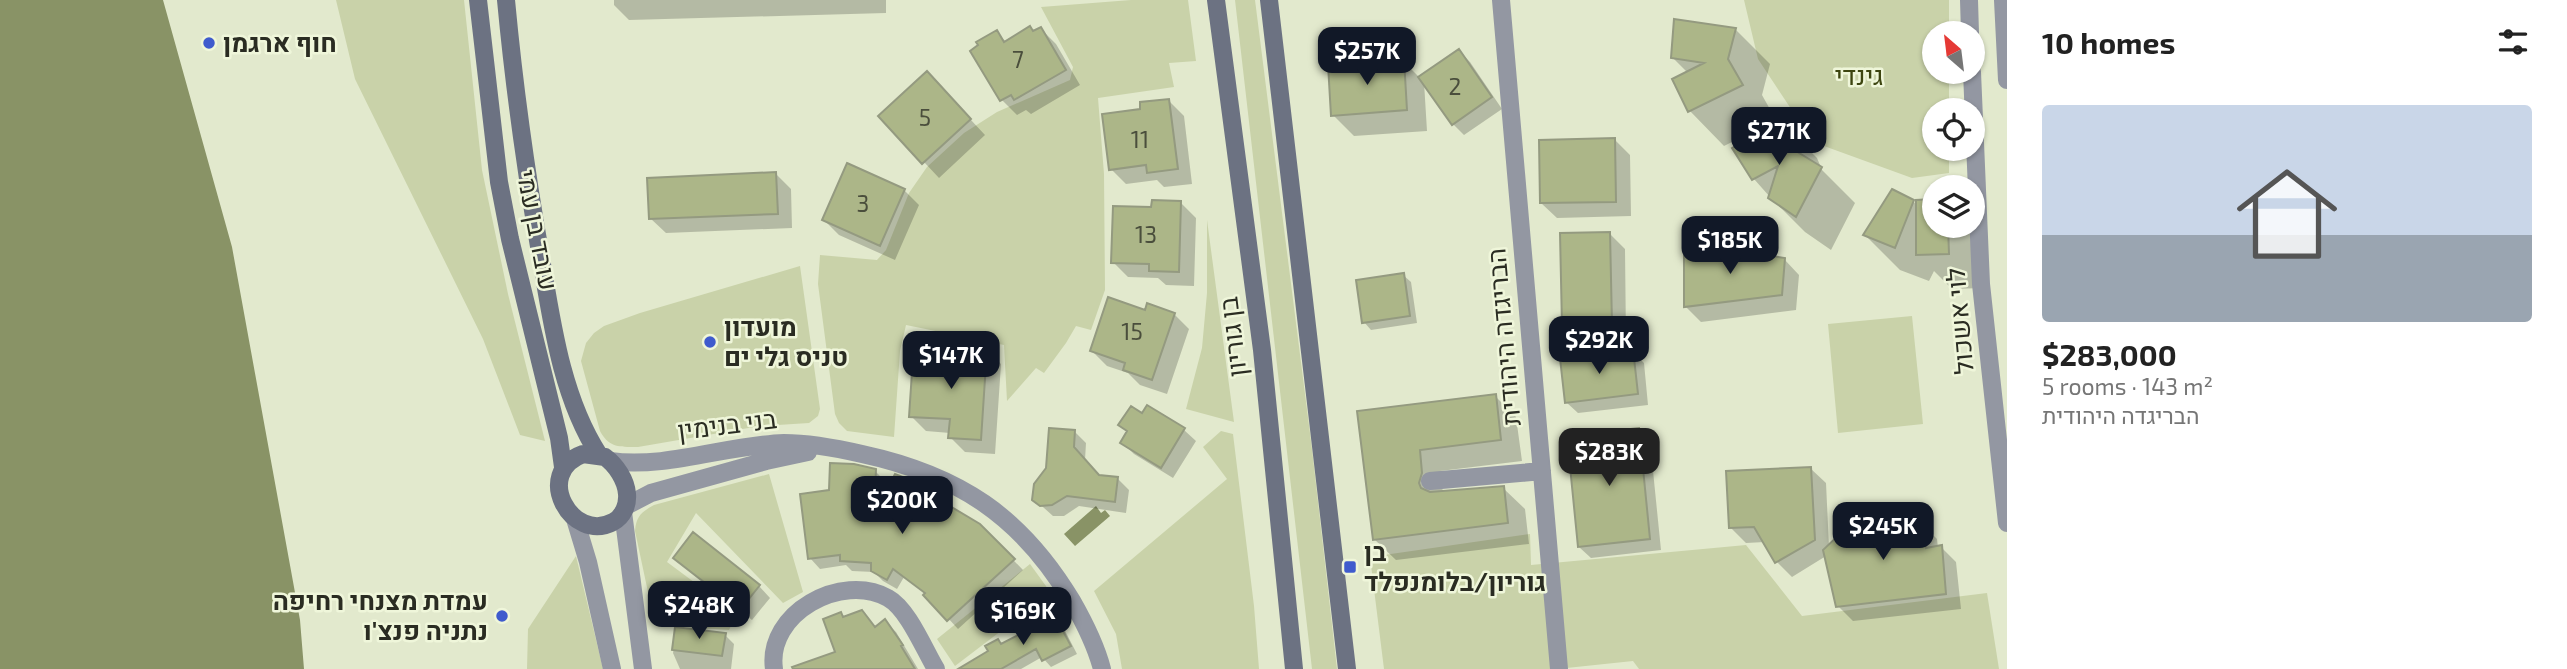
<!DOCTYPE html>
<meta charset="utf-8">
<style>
:root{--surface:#fff;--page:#f6f6f6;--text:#222;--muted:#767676;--line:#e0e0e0;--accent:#111827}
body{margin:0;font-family:"Exo 2",Heebo,sans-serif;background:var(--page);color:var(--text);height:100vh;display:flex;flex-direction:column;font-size:26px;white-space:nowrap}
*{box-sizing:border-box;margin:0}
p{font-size:23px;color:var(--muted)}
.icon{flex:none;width:38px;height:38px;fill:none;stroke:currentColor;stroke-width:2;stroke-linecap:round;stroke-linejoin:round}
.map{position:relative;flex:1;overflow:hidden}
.details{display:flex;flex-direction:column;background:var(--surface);width:560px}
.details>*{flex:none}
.needle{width:46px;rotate:332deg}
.fabs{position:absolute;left:1922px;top:21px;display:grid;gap:14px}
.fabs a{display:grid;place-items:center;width:63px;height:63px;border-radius:50%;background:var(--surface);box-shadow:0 2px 5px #0004;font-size:35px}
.price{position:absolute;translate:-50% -60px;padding:0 16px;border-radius:14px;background:var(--accent);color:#fff;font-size:23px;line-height:46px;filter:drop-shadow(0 2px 4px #0008)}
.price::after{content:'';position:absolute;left:50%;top:42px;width:21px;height:16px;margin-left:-10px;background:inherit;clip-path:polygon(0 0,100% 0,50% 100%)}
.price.active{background:#222;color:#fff}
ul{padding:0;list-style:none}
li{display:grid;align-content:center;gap:14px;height:371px;padding:0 35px}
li+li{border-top:2px solid var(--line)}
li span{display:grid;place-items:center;height:217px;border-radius:7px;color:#555}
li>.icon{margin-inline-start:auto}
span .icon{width:126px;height:126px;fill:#fffc;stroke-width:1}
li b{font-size:30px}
h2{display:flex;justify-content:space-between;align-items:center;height:84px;padding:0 35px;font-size:30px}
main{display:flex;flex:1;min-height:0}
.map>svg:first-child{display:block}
.green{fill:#c9d2a9}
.water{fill:#899366}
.shadow{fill:#0003}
.building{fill:#acb688;stroke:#949a80;stroke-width:2}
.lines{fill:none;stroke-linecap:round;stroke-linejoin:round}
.street{stroke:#9397a2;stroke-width:18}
.secondary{stroke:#6c7282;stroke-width:18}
.poi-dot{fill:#3f5bcd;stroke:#eff6da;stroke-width:2.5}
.labels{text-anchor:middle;stroke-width:5;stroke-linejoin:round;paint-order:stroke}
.number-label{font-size:23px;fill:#4a4e3c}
.poi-label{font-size:26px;font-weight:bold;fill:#2a2c22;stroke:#eff6da;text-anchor:start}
.park-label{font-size:26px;fill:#3d4510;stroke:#eff6da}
.street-label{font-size:26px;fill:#2a2c22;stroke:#eff6da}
</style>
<main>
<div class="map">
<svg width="2007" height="669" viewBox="0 0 2007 669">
<rect width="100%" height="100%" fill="#e2e9cd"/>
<!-- green -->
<path class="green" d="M336,0H464L482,170L508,294L545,441L520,435L483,339L355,79Z
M1131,0H1188L1196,61L1169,63L1174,87L1098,98L1104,174L1105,290L1091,330L1076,326L1066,343L1044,373L1036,368L1007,401L1004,345L906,325L900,351L894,437L847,431L839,423L835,414L818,284L820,255L877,260L886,250L909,193L927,167L964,133L997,112L1070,80L1073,67L1041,7Z
M1235,0H1255L1312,449L1337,669H1312Z
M1744,0H1949V33H1934V72H1949V110H1934V149H1949V173L1912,178L1813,142L1758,59Z
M1207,220L1234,422L1186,409L1202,348L1207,293Z
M800,266L820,409L818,416L809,423L760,426L638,447C620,447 609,448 600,431L581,361L586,343L594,333L604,326L640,313Z
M1912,316L1923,424L1838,433L1828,324Z
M1221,431L1233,434L1254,606L1259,669H1122L1116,634L1094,591L1227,479L1203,447Z
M769,474L803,592L783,603L696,513L667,562L737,614L729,630L655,625L635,531C636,517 641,512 654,505Z
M1530,534L1531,565L1746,545L1802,616L1987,593L1999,669H1639L1633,661L1557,669H1384L1370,557Z
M576,556L603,669H527L528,629Z
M1030,564L1051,593L955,666L937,639Z"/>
<!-- water -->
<path class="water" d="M0,0H163L232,247L300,620L304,669H0Z
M1096,506L1101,513L1105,510L1110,516L1075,546L1064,534Z"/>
<!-- shadow -->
<path class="shadow" d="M614,0H886V13L629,20L614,5Z
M1041,29L1056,44L1080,85L1031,114L1026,110L1017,115L1002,100L996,32L1006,42Z
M1735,29L1770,64L1762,95L1776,120L1724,146L1690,111L1688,73L1673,58Z
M1459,51L1470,62L1502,109L1464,135L1453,124L1424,82L1427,131L1354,136L1333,115L1403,61L1420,78Z
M942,89L985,135L939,178L881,116Z
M1168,100L1184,116L1192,184L1164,187L1157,180L1126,184L1111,169L1142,111Z
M1782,123L1817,158L1822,170L1855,203L1831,250L1805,232L1770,197L1754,179L1734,149Z
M1615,140L1630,155L1631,216L1557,218L1541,203Z
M776,174L791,189L792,228L666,233L650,218Z
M904,190L919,205L895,260L839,235L824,220Z
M1913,201L1934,226H1972L1983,288L1952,289L1934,271L1929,281L1900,270L1865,235Z
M1181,203L1196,218L1194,286L1166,285L1158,278L1128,277L1113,262L1153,209Z
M1610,234L1625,249L1626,340L1579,341L1564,326Z
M1749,254L1784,259L1799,275L1796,310L1701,322L1686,307Z
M1403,275L1411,282L1417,323L1371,330L1364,322Z
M1146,312L1174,314L1189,329L1167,394L1140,385L1128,373L1107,366L1092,351Z
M986,349L1001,364L995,454L965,452L950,437V433L926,431L911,416L954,362Z
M1632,351L1644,363L1648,405L1578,413L1566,402Z
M1495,396L1516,417L1522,461L1440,471L1443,493L1503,488L1525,509L1529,544L1396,560L1374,539L1359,412Z
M1148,407L1184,430L1196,441L1173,478L1134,454L1122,442L1128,433L1121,425L1142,416Z
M1639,430L1650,441L1661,550L1591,558L1579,547Z
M1074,431L1086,443L1085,460L1100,477L1118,479L1129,490L1126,513L1079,506L1064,516H1053L1034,499Z
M1810,468L1826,483L1829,547L1921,523L1937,539L1938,548L1941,547L1956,562L1961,609L1853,621L1838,606L1826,556L1792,577L1777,562L1765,542L1746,543L1731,528Z
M875,471L885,481L884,498L930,489L940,499L939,501L979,525L1023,570L958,629L926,594L904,577L897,589L883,581L874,572L852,571L846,565L820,569L810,558L831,492Z
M675,558L759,586L770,598L752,620Z
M862,612L876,628L885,622L896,632L918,669H797L837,653L841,614L845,618Z
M1055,618L1062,625L1077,654L1051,667L1042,657L1021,669H975Z
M677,629L725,635L734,644L731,669H680L673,653Z"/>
<!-- building -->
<path class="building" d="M1674,19L1736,28L1728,59L1743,85L1688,112L1672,79L1704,63L1671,58Z
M1030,26L1033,31L1041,27L1066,70L1014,100L1011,95L1000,101L970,51L978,45L976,42L997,30L1004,42Z
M1459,49L1492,97L1452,125L1418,77Z
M1404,59L1407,110L1331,116L1328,64Z
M927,71L971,119L922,164L878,116Z
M1169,99L1178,169L1147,173L1146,165L1109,170L1102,114L1140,109V102Z
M1782,121L1796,151L1822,167L1796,217L1768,198L1778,166L1752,180L1732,148Z
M1615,138L1616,202L1540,203L1539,140Z
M847,163L905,189L880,246L822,220Z
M776,172L778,214L649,219L647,178Z
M1892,189L1914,200L1895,248L1863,235Z
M1934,199V226H1948L1949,254L1916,255V200Z
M1152,200L1181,201L1179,272L1149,271V264L1111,263L1113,206L1151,207Z
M1610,232L1612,325L1562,326L1560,233Z
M1717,244L1749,253L1785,258L1782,295L1684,307V253Z
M1404,273L1410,316L1362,323L1356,280Z
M1108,297L1145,310L1147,303L1175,313L1152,380L1123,370L1125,363L1090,351Z
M954,346L987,348L981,440L948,438L950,419L909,417L913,357L953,360Z
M1633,349L1638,394L1565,403L1560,358Z
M1496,394L1501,440L1420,450L1422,473L1419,483L1421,488L1430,492L1504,486L1508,523L1373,540L1357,411Z
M1147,405L1185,428L1161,468L1120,443L1127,431L1118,425L1131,406L1142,413Z
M1049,428L1075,430L1074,447L1099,475L1118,477L1115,502L1067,496L1052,505L1040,506L1032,500L1034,484L1046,468Z
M1639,428L1650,539L1578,547L1567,436Z
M830,463L854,464L876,469L874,515L895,474L931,488L928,493L980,524L1015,559L947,621L923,595L925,593L893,569L887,580L871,571V563L840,561V555L808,559L800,494L829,490Z
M1811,467L1815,540L1775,563L1754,527L1729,528L1726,471Z
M1863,512L1922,522L1926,548L1942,545L1946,594L1836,607L1823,550Z
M693,532L760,585L740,610L673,558Z
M862,610L875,627L885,619L903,645L901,646L915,669H793L792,667L835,652L823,619L841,612L843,617Z
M1055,616L1071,646L1042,661L1036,649L1001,669H958L988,651L985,646L998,639L1001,644Z
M675,627L726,633L722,656L672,650Z"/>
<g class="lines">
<!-- street -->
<path class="street" d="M1501,0L1559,669
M1969,0L1970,33
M2003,0L2007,80
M1972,72L1981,284L2007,523
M610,461C666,469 727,445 784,443C811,443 836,448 862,454C959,475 1021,516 1072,601C1084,622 1096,646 1102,669
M1430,481L1542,471
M626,506L651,493L766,461L808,452
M623,512L643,669
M575,519L588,562L612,669
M774,669C766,613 842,572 888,598C908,609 924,649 936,669"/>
<!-- secondary -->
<path class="secondary" d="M478,0L499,182L510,239L559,438L563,467
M506,0C514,86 526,172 541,258C552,324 562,398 599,455
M1216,0L1262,350L1294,669
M1269,0L1347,669
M583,454L605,457C616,465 626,480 627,494C628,505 623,517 613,522C572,544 532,473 583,454Z"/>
</g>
<!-- markers -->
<g class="poi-dot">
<circle cx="209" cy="43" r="7"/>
<circle cx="710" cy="342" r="7"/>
<rect x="1343" y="560" width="14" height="14" rx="3.5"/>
<circle cx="502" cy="616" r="7"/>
</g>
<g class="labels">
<!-- number labels -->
<g class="number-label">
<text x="1018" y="68">7</text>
<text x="1455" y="95">2</text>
<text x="925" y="126">5</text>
<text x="1140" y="148">11</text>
<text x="863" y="212">3</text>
<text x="1146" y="243">13</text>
<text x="1132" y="340">15</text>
</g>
<!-- poi labels -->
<g class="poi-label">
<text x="223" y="52">חוף ארגמן</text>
<text x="724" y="336">מועדון<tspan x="724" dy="30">טניס גלי ים</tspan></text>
<text x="1364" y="561">בן<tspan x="1364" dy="30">גוריון/בלומנפלד</tspan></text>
<text x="488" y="610" text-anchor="end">עמדת מצנחי רחיפה<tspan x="488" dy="30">נתניה פנצ'ו</tspan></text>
</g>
<!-- park labels -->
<g class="park-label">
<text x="1859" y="85">גינדי</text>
</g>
<!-- street labels -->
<g class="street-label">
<text transform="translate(537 230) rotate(79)" y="9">עובד בן עמי</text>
<text transform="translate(1960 321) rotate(-95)" y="9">לוי אשכול</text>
<text transform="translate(1233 337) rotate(-97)" y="9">בן גוריון</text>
<text transform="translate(1504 337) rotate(-95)" y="9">הבריגדה היהודית</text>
<text transform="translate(727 425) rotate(-7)" y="9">בני בנימין</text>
</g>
</g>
</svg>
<div class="fabs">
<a><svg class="needle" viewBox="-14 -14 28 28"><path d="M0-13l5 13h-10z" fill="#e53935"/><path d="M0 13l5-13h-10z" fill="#767676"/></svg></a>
<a><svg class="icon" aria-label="locate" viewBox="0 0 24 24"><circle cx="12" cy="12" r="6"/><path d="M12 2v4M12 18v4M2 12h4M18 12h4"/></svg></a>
<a><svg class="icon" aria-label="layers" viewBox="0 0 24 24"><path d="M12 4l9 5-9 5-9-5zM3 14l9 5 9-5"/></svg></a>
</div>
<b class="price" style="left:1367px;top:87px">$257K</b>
<b class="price" style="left:1779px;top:167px">$271K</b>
<b class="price" style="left:1730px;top:276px">$185K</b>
<b class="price" style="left:1599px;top:376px">$292K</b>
<b class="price" style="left:951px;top:391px">$147K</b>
<b class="price active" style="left:1609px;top:488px">$283K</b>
<b class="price" style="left:902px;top:536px">$200K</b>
<b class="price" style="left:1883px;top:562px">$245K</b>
<b class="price" style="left:699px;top:641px">$248K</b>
<b class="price" style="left:1023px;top:647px">$169K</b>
</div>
<section class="details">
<h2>10 homes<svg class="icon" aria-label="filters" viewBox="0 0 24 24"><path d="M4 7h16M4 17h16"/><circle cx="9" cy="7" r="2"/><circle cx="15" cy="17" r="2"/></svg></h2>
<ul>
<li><span style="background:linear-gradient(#c9d6e8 60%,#9aa5b1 0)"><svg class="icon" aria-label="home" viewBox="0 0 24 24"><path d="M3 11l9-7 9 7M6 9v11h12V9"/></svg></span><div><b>$283,000</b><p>5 rooms · 143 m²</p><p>הבריגדה היהודית</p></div></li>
</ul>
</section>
</main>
